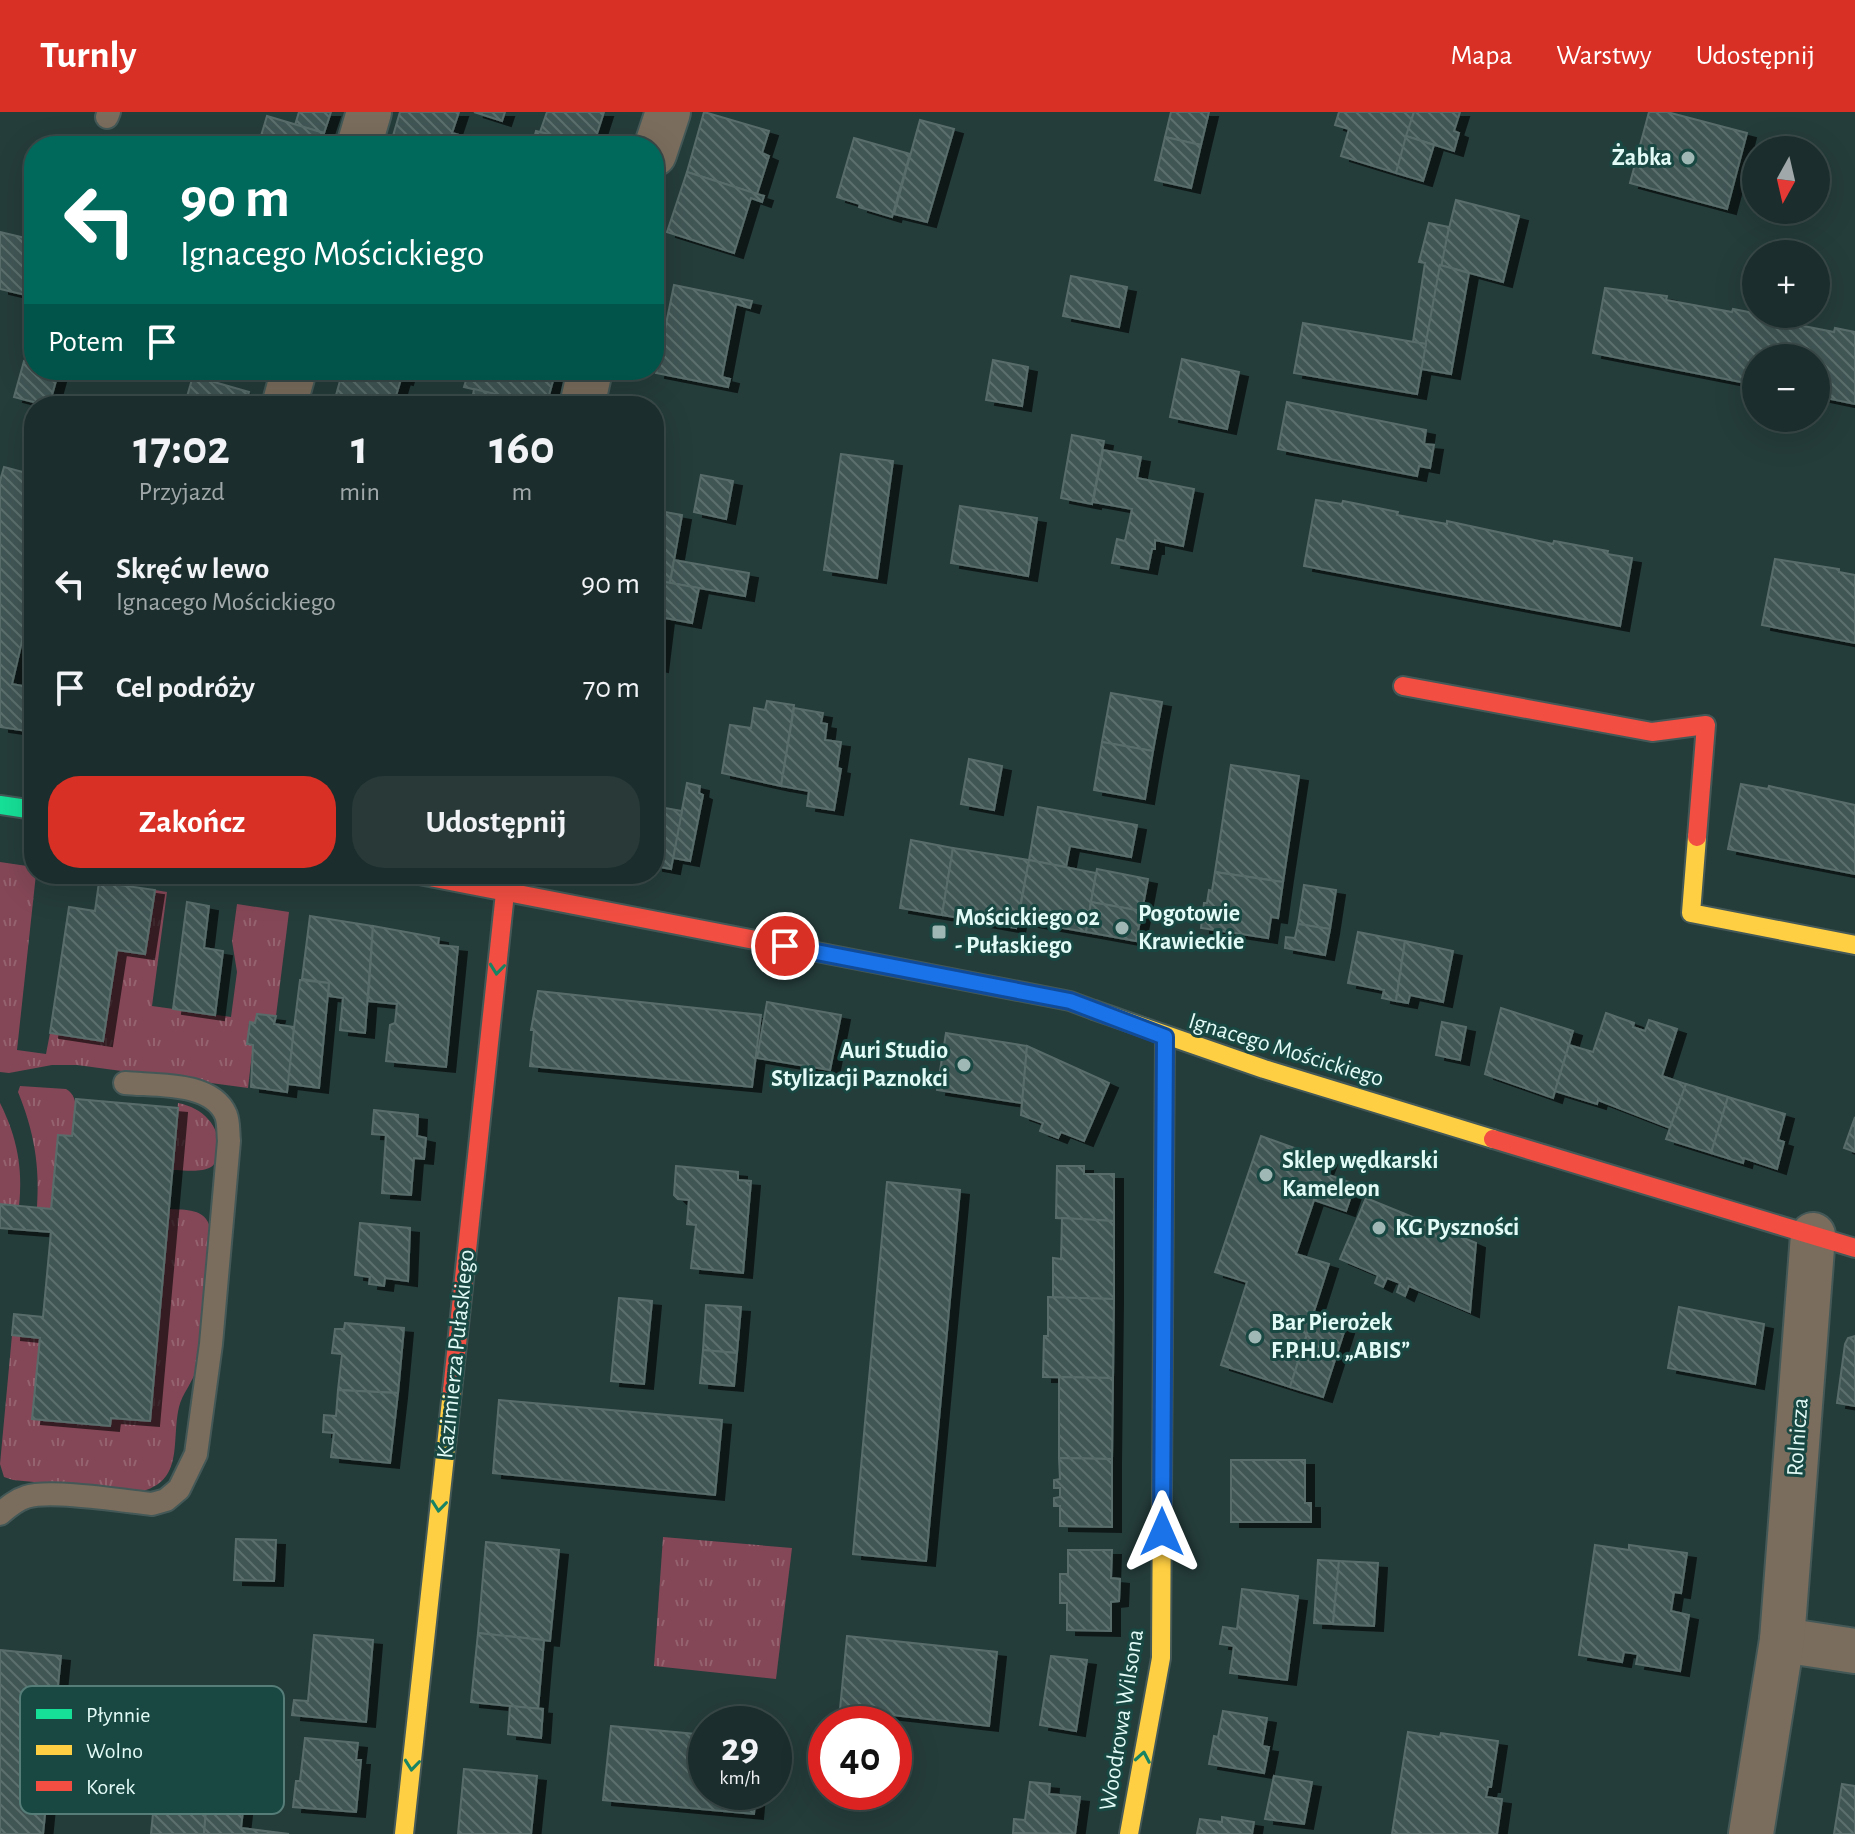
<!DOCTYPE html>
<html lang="pl">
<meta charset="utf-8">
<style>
body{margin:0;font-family:"Alegreya Sans",sans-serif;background:#283938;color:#f1f3f6;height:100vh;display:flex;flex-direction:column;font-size:30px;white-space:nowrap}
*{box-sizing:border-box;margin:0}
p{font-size:26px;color:#a0a8a9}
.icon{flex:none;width:44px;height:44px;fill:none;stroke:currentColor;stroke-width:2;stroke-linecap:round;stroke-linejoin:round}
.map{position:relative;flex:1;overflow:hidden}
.panel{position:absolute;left:24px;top:284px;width:640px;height:488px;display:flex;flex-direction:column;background:#1b2d2c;border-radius:32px;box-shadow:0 8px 32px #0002,0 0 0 2px #394948}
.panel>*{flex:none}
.banner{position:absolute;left:24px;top:24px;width:640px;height:244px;border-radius:32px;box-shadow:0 8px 32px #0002,0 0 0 2px #394948;background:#00695c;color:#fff;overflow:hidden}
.needle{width:52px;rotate:188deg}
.fabs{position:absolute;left:1742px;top:24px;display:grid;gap:16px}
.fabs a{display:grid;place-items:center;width:88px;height:88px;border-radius:50%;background:#1b2d2c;box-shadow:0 8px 32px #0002,0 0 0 2px #394948;font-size:40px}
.speed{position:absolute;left:688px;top:1594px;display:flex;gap:16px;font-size:40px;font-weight:700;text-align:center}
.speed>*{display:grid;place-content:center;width:104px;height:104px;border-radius:50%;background:#1b2d2c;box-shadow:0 8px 32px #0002,0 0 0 2px #394948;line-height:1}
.speed small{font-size:20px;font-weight:400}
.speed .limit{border:12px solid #d22;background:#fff;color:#111}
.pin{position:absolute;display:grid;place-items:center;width:68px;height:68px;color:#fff;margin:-34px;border:4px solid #fff;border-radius:50%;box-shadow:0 2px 8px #0007}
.me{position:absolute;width:88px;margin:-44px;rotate:0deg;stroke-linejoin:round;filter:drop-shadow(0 0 6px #0008)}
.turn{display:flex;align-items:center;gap:28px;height:168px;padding:0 24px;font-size:36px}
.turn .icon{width:104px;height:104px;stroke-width:2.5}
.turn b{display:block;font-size:56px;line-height:68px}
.then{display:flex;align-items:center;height:76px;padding:0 24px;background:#0003;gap:16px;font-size:30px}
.eta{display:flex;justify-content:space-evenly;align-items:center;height:136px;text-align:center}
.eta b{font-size:48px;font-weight:700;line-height:56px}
.primary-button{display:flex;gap:16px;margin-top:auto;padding:16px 24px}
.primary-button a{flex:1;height:92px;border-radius:32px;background:#d93025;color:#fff;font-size:32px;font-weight:700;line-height:92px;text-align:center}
.primary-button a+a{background:#283938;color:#f1f3f6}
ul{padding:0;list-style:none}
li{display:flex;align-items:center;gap:24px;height:104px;padding:0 24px}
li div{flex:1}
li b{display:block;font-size:30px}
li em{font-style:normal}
header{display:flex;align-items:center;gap:48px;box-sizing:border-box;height:112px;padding:0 40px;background:#d93025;color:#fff}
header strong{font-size:38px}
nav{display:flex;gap:44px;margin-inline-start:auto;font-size:28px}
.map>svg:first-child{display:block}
</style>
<header>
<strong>Turnly</strong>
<nav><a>Mapa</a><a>Warstwy</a><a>Udostępnij</a></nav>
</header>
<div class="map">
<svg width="1855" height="1722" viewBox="0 0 1855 1722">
<defs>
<pattern id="grass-tufts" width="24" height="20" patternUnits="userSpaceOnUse" patternTransform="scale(2)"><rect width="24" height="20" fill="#844757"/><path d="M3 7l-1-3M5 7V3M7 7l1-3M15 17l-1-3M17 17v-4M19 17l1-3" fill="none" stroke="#956270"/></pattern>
<pattern id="building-back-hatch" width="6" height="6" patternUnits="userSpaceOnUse" patternTransform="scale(2)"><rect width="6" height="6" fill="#415755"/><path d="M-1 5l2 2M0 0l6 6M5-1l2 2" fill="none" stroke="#5c706e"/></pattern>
<filter id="shadow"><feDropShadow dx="9" dy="5" stdDeviation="0" flood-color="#0009"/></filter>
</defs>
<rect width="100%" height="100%" fill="#243c3a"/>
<g fill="url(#grass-tufts)">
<path d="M0 750 34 755 36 762 17 938 46 942 50 921 103 929 117 838 155 778 167 780 152 894 231 905 237 860 232 829 237 792 289 800 276 904 257 902 255 911H249L247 932 253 933 248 976 77 953H52L9 961 0 960Z"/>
<path d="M20 974 66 977C82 986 74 1008 72 1024L58 1023 51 1097 37 1095C40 1054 34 1019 18 980Z"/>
<path d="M0 991C17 1025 23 1056 19 1094L0 1092Z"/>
<path d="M178 991C203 996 220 1013 219 1039 218 1045 216 1052 211 1055 201 1061 184 1058 173 1058Z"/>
<path d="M169 1097C185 1098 206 1096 210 1116L198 1254C193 1270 182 1282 179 1295 171 1329 185 1370 139 1380L13 1368 4 1365 0 1352 12 1223 40 1226 33 1307 110 1314 111 1306 150 1309Z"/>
<path d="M663 1425 792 1436 776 1567 654 1554Z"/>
</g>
<g fill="url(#building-back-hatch)" stroke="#596d6b" stroke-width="2" filter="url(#shadow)">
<path d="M299 0H331L324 21 295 13Z"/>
<path d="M400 0H459L452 21 459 23 455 34H390Z"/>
<path d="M474 0H505L502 9Z"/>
<path d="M547 0H604L593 34 540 20Z"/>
<path d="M704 0 769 19 762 41 769 44 757 82 687 60Z"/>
<path d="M1171 0H1209L1201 33 1165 25Z"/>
<path d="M1339 0H1414L1396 61 1341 44 1349 17 1335 13Z"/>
<path d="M1414 0H1460L1454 19 1459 21 1454 39 1406 24Z"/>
<path d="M1649 0H1667L1747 21 1727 97 1630 71Z"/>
<path d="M267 4 324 21 320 34H258Z"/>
<path d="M920 8 954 17 927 110 894 102Z"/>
<path d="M536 19 540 20 592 34H532Z"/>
<path d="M1406 24 1434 33 1423 69 1396 61Z"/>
<path d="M1165 25 1201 33 1191 76 1155 68Z"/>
<path d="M854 26 910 42 892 105 859 95 860 92 837 85Z"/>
<path d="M687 60 764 84 762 90 751 86 734 141 667 120Z"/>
<path d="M1456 88 1519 104 1503 170 1440 153Z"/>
<path d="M1429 111 1449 115 1426 232 1413 230 1425 151 1419 150Z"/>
<path d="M0 120 34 128V185L0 177Z"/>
<path d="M1440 153 1469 161 1451 262 1421 257Z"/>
<path d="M1071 164 1127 175 1119 215 1063 204Z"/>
<path d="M674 173 752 189 750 196 736 192 722 265 730 267 728 275 656 261Z"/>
<path d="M1605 176 1667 184 1666 188 1732 200 1733 197 1769 204 1768 207 1834 220 1835 216 1855 220V292L1816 284V246H1756V273L1593 241Z"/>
<path d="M1303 211 1426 232 1417 282 1294 261Z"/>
<path d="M1182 247 1239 260 1227 317 1170 305Z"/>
<path d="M993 248 1028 255 1022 294 986 288Z"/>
<path d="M24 249 34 252V258H59L49 294 14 285Z"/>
<path d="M343 258H407L404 268 401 267 393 294H333Z"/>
<path d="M487 258H556L546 294 464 275 468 262 485 265Z"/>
<path d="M193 264 249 280 245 294H174L177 286 186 288Z"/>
<path d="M474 277 525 289 524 294H471Z"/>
<path d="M1287 290 1426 318 1424 332 1434 333 1430 356 1419 354 1417 364 1278 337Z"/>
<path d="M1072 323 1104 329 1092 392 1061 386Z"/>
<path d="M1103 338 1141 345 1137 366 1194 377 1183 434 1155 428V437H1152L1148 457 1112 451 1117 427 1125 429 1132 397 1093 390Z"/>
<path d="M841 342 893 349 877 466 824 458Z"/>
<path d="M4 355 34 363V478L12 572 34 576V620L0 615V369Z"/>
<path d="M701 363 733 369 726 407 694 400Z"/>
<path d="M1316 388 1342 392 1343 389 1398 400 1397 403 1447 412V409L1553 432 1554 429 1608 439 1607 442 1632 446 1620 514 1304 454Z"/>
<path d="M960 394 1037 406 1028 464 951 451Z"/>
<path d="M654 398 682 403 670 471 654 468Z"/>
<path d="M1775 447 1839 457V460L1855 463V531L1762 513Z"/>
<path d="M674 448 749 461 745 484 670 471Z"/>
<path d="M654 468 699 476 692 511 665 506 659 555 654 554Z"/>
<path d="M1111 581 1162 590 1153 639 1102 630Z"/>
<path d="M767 589 794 593 781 674 722 661 730 613 751 616 754 596 765 598Z"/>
<path d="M794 596 823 601 821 611 827 612 825 628 841 630 837 656 841 657 834 698 807 694 809 679 781 674Z"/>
<path d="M1102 630 1153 639 1145 687 1094 678Z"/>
<path d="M969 647 1002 654 994 698 961 692Z"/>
<path d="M1231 653 1299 664 1283 770 1215 760Z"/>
<path d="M687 671 700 674 699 681 703 683 690 749 673 746Z"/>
<path d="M1741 672 1768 677 1769 674 1855 693V762L1728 737Z"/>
<path d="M654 694 682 699 671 757 654 754Z"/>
<path d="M1038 695 1137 713 1131 745 1070 734 1066 755 1029 748Z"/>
<path d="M911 728 953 736 942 803 900 796Z"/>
<path d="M953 736 1029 748 1016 816 942 803Z"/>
<path d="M1029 748 1096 761 1086 820 1018 808Z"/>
<path d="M1097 757 1148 767 1142 799 1091 790Z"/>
<path d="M1215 760 1283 770 1278 806 1271 805 1268 826 1201 816 1204 791H1207L1209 778 1212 779Z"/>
<path d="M99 770 155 778 145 842 117 838 103 929 50 921 69 795 95 799Z"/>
<path d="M1304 773 1336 778 1330 817 1298 812Z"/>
<path d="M187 790 209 794 204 836 223 839 215 903 173 897Z"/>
<path d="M1091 790 1142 799 1136 829 1086 820Z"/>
<path d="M310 804 373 814 365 921 340 918 343 886 328 884 329 871 302 867Z"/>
<path d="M1298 812 1330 817 1325 843 1285 836 1286 825 1295 826Z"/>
<path d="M373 814 439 826 438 833 458 835 446 955 386 949 390 913 395 911 397 892 368 889Z"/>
<path d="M1358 820 1405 829 1396 889 1382 886 1384 878 1348 871Z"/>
<path d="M1405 829 1453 839 1443 890 1410 883 1408 891 1396 889Z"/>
<path d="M300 868 329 871 319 976 287 972Z"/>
<path d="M538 879 761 903 752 975 530 954 534 918H531Z"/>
<path d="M767 890 841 903 830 958 757 946Z"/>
<path d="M1501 896 1573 919 1553 986 1485 962Z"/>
<path d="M1606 901 1634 911 1633 915 1645 919 1649 908 1677 917 1662 964 1686 972 1670 1016 1598 988 1597 992 1555 979 1569 933 1593 940Z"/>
<path d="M257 902 276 904 274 912 294 915 287 980 251 975 253 933 247 932 250 910 255 911Z"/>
<path d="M1442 910 1466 915 1460 948 1436 943Z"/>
<path d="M946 921 1027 934 1022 991 937 978Z"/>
<path d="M1027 934 1109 971 1084 1029 1061 1020 1058 1026 1040 1019 1043 1011 1021 1003Z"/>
<path d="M1686 972 1728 985 1711 1041 1666 1027Z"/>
<path d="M1728 985 1785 1002 1778 1028 1784 1030 1777 1057 1744 1046 1743 1051 1711 1041Z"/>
<path d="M76 987 178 996 150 1309 111 1306 110 1314 32 1307 40 1226 12 1223 14 1202 43 1205 51 1120 0 1116V1092L51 1097 58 1023 72 1024Z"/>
<path d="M374 998 418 1003 417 1024 426 1026 424 1047 414 1046 411 1083 382 1081 386 1023 372 1022Z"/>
<path d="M1855 1005V1040L1844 1036Z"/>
<path d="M1261 1024 1328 1048 1323 1061 1355 1072 1346 1099 1314 1088 1296 1142 1329 1152 1290 1275 1221 1253 1247 1170 1215 1160Z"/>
<path d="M676 1054 738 1060V1068L751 1069 743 1161 691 1156 696 1113 687 1112 689 1088 678 1087 674 1083Z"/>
<path d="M1057 1054H1084V1062H1114V1109L1056 1106Z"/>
<path d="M887 1070 960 1078 926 1449 853 1442Z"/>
<path d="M1366 1086 1476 1131 1470 1200 1409 1174 1405 1184 1397 1180 1400 1171 1387 1166 1383 1175 1375 1171 1378 1163 1340 1147Z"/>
<path d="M1062 1106 1114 1109V1187L1053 1186V1146L1061 1147Z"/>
<path d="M360 1111 410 1116 408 1169 385 1166 384 1174 369 1172 370 1165 355 1163Z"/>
<path d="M1048 1185 1114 1187 1113 1266 1043 1265 1044 1224H1048Z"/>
<path d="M619 1186 652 1189 644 1272 611 1269Z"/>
<path d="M706 1193 741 1195 737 1241 703 1238Z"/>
<path d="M1679 1195 1764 1212 1755 1272 1668 1256Z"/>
<path d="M1312 1207 1345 1217 1323 1285 1290 1275Z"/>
<path d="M345 1211 404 1216 398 1281 338 1278 342 1242 332 1241 335 1217H344Z"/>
<path d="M1855 1224V1294L1837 1291 1845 1232 1848 1226Z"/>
<path d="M703 1238 737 1241 734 1274 700 1271Z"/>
<path d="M1059 1265 1113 1266 1112 1347 1059 1346Z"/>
<path d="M338 1278 398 1281 390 1351 331 1345 334 1321 323 1320 324 1303 336 1304Z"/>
<path d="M499 1288 722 1308 715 1383 493 1361Z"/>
<path d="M1059 1346 1112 1347V1415L1060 1414V1394H1054V1386L1060 1385V1376H1054V1368L1060 1367Z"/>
<path d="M1231 1348H1305V1391H1311V1410H1231Z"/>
<path d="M236 1427 276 1428 274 1469 234 1468Z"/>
<path d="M486 1430 559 1438 550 1529 478 1521Z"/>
<path d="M1595 1433 1629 1438V1433L1687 1441 1681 1481 1674 1480 1671 1499 1689 1503 1680 1559 1636 1552 1638 1542 1624 1540 1622 1550 1579 1543Z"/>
<path d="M1068 1438H1112L1111 1466 1120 1467 1119 1489 1111 1490V1519L1067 1518V1491H1060V1462H1068Z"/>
<path d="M1318 1448 1339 1449 1333 1512 1314 1511Z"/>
<path d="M1339 1449 1378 1451 1374 1514 1333 1512Z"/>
<path d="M1242 1477 1298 1484 1287 1568 1230 1561 1234 1534 1220 1532 1223 1515 1237 1517Z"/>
<path d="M478 1521 544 1528 538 1597 471 1590Z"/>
<path d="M314 1523 373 1528 366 1610 292 1603 294 1588 308 1589Z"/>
<path d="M847 1524 997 1540 989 1614 840 1597Z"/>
<path d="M0 1538 61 1544 43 1722H0Z"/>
<path d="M1051 1544 1087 1548 1076 1619 1040 1613Z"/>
<path d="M510 1594 543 1597 541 1626 508 1622Z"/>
<path d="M1223 1599 1267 1606 1262 1634 1269 1635 1264 1661 1209 1652 1214 1624 1218 1625Z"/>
<path d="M611 1614 706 1623V1680H756L754 1702 603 1688Z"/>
<path d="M1408 1620 1440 1625 1441 1621 1498 1629 1491 1675H1488L1486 1685 1502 1687 1497 1722H1392Z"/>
<path d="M305 1626 358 1631 356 1648H361L356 1700 293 1695 296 1669H300Z"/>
<path d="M464 1657 537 1664 531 1722H458Z"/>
<path d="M1274 1664 1312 1670 1304 1712 1265 1707Z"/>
<path d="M1030 1670 1050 1672 1049 1682 1080 1685 1075 1722 1013 1721 1014 1707 1025 1708Z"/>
<path d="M1842 1672 1855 1674V1722H1834Z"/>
<path d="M155 1681 207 1686 204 1722H151Z"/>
<path d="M207 1686 244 1690 241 1716 289 1722H204Z"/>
<path d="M1222 1705 1254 1710 1252 1722H1197L1200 1707 1222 1710Z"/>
</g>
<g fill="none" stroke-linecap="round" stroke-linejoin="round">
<defs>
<g id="lane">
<path d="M107 5 109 0"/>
<path d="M0 1402C8 1395 16 1388 26 1385 50 1377 124 1389 152 1392L166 1388 179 1377 196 1342 211 1232 229 1029C228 1020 229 1011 226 1003 212 969 155 974 125 971"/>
</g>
<g id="street">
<path d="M359 34 369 0"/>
<path d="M654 42 668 0"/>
<path d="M284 294 294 258"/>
<path d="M582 294 590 258"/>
<path d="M1782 1528 1855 1539"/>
<path d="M1751 1722 1782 1528 1813 1123"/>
</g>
<g id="fast">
<path d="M0 693 34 698"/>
<path d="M1163 1213 1165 925"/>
</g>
<g id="slow">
<path d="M1697 725 1691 801 1855 833"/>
<path d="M1094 898 1264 957 1493 1027"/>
<path d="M404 1722 452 1279"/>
<path d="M1129 1722 1161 1546 1163 1213"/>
</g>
<g id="jam">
<path d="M1403 574 1652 620 1706 613 1697 725"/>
<path d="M414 762 1070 889 1094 898"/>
<path d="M1493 1027 1855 1136"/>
<path d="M452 1279 507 762"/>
</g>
</defs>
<use href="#lane" stroke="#445957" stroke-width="26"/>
<use href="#street" stroke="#445957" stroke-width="48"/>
<use href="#fast" stroke="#445957" stroke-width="22"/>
<use href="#slow" stroke="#445957" stroke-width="22"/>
<use href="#jam" stroke="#445957" stroke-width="22"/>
<use href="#lane" stroke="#7a6d5d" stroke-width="22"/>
<use href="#street" stroke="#7a6d5d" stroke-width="44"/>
<use href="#fast" stroke="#16e098" stroke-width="18"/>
<use href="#slow" stroke="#ffcf43" stroke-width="18"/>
<use href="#jam" stroke="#f24e42" stroke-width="18"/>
</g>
<defs><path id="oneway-chevron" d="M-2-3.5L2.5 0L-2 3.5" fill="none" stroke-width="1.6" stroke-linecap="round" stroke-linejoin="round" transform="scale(2)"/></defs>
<g stroke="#188464">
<use href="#oneway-chevron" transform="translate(497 857) rotate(96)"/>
<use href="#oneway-chevron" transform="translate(439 1394) rotate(96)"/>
<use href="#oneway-chevron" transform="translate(1143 1645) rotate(-80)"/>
<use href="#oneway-chevron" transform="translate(412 1653) rotate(96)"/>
</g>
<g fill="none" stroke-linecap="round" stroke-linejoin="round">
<defs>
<path id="route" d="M785 834 1070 889 1165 925 1162 1420"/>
</defs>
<use href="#route" stroke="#114b97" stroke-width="20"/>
<use href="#route" stroke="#1a73e8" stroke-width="14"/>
</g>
<g fill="#a0b8b5" stroke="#194742" stroke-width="3">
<circle cx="1688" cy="46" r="8"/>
<circle cx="1122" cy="816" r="8"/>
<rect x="931" y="812" width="16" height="16" rx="4"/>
<circle cx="964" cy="953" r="8"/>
<circle cx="1266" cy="1063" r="8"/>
<circle cx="1379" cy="1116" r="8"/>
<circle cx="1255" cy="1225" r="8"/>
</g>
<g text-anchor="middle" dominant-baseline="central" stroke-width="6" stroke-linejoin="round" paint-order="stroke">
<g font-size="24" font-weight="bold" fill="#e3fbf7" stroke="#194742" text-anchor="start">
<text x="1672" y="46" text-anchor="end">Żabka</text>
<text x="1138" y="802">Pogotowie<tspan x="1138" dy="28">Krawieckie</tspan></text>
<text x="955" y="806">Mościckiego 02<tspan x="955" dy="28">- Pułaskiego</tspan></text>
<text x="948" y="939" text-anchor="end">Auri Studio<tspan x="948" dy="28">Stylizacji Paznokci</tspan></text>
<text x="1282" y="1049">Sklep wędkarski<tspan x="1282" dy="28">Kameleon</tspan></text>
<text x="1395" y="1116">KG Pyszności</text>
<text x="1271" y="1211">Bar Pierożek<tspan x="1271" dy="28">F.P.H.U. „ABIS”</tspan></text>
</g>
<g font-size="24" fill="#e3fbf7" stroke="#194742">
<text transform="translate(1286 938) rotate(17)">Ignacego Mościckiego</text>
<text transform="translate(456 1242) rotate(-84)">Kazimierza Pułaskiego</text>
<text transform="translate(1798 1325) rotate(-86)">Rolnicza</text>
<text transform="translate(1122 1608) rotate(-81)">Woodrowa Wilsona</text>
</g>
</g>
<rect x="20" y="1574" width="264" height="128" rx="12" fill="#194742" stroke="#567d78" stroke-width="2"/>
<rect x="36" y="1597" width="36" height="10" fill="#16e098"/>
<rect x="36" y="1633" width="36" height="10" fill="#ffcf43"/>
<rect x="36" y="1669" width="36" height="10" fill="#f24e42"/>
<g font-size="22" fill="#e3fbf7">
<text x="86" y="1610">Płynnie</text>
<text x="86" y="1646">Wolno</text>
<text x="86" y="1682">Korek</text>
</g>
</svg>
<div class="fabs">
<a><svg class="needle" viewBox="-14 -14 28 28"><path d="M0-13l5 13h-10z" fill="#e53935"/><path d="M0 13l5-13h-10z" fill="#a0a8a9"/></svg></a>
<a>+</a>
<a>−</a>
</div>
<div class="speed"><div>29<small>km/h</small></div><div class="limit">40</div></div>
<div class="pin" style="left:785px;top:834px;background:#d93025"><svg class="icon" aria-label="arrive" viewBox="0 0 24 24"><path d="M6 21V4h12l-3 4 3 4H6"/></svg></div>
<svg class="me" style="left:1162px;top:1420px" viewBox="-20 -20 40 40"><path d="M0-17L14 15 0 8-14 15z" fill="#1a73e8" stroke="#fff" stroke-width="4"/></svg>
<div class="banner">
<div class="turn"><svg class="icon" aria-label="left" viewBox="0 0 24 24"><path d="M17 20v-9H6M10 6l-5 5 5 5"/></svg><div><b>90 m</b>Ignacego Mościckiego</div></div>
<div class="then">Potem<svg class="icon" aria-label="arrive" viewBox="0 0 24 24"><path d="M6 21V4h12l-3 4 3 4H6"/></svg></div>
</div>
<section class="panel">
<div class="eta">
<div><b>17:02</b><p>Przyjazd</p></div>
<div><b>1</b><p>min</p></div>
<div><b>160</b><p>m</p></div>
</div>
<ul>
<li><svg class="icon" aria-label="left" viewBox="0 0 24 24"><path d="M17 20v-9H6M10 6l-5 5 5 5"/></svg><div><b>Skręć w lewo</b><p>Ignacego Mościckiego</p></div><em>90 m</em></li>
<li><svg class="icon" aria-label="arrive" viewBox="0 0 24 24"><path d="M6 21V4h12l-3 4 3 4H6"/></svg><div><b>Cel podróży</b></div><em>70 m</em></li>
</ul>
<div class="primary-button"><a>Zakończ</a><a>Udostępnij</a></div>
</section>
</div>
